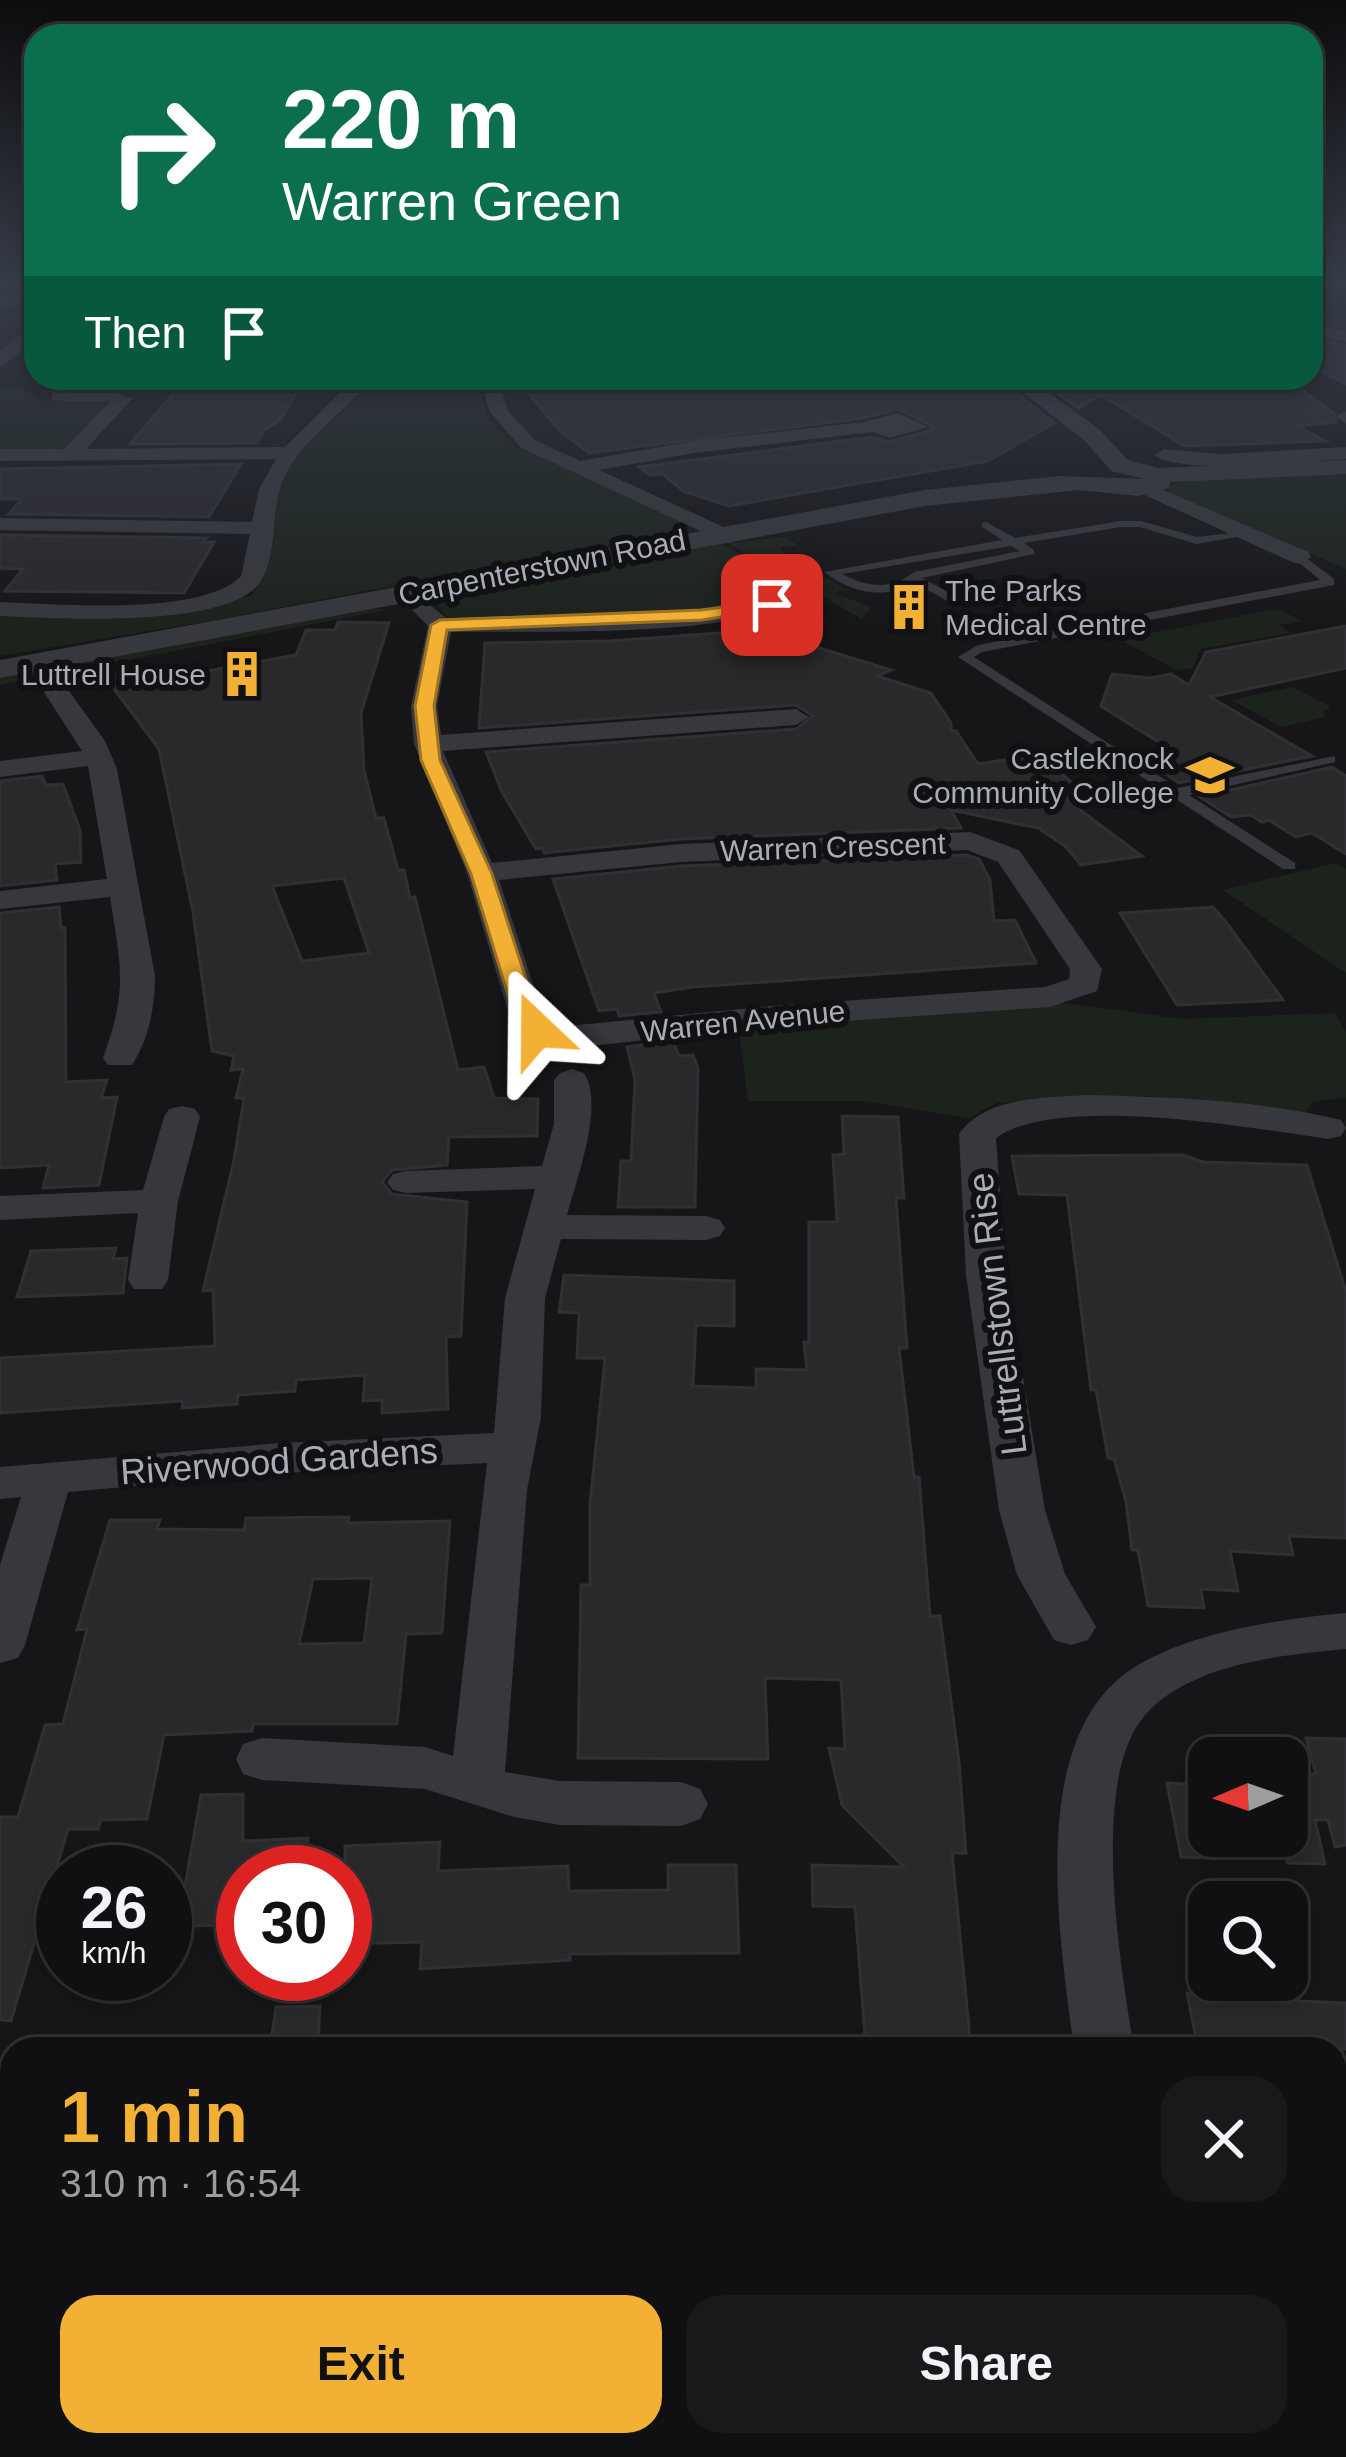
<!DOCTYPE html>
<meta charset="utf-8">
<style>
body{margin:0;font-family:Helvetica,sans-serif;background:#19191b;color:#f1f3f6;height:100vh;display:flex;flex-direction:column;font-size:45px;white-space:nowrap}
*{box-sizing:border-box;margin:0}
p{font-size:39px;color:#9c9d9f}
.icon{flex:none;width:66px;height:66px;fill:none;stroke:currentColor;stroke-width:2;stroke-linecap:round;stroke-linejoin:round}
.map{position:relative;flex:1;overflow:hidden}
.panel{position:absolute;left:0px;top:2037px;width:1347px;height:420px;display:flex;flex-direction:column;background:#101012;border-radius:36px 36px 0 0;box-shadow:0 6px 18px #0003,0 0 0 3px #303032}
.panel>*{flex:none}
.hud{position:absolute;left:24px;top:24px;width:1299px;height:366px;border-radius:36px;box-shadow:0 6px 18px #0003,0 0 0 3px #303032;background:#0b6e4f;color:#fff;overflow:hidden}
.needle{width:78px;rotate:268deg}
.tools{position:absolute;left:1188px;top:1737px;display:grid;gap:24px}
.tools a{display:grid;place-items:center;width:120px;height:120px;border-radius:24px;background:#101012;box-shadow:0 6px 18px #0003,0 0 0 3px #303032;font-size:60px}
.speed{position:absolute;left:36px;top:1845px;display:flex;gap:24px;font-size:60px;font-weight:700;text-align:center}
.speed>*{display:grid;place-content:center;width:156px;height:156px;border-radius:50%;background:#101012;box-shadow:0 6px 18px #0003,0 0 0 3px #303032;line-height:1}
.speed small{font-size:30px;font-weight:400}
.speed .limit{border:18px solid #d22;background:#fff;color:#111}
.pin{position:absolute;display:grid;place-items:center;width:102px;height:102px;color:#fff;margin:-51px;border-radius:24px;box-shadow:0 6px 18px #0006}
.me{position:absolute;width:132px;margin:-66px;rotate:337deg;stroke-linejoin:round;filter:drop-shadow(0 0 9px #0008)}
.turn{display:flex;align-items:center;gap:42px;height:252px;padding:0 60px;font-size:54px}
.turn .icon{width:156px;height:156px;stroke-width:2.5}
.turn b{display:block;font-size:84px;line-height:102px}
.then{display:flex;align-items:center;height:114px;padding:0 60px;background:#0003;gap:24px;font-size:45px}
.round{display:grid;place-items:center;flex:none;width:126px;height:126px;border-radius:36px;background:#19191b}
.summary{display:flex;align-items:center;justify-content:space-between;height:204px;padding:0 60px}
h1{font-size:72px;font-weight:800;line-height:90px;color:#f2b134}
.primary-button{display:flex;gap:24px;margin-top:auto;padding:24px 60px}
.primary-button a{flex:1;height:138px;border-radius:36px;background:#f2b134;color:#111;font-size:48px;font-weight:800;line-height:138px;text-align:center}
.primary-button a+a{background:#19191b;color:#f1f3f6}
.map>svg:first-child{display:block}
</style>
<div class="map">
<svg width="1346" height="2457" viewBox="0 0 1346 2457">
<rect width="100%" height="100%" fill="#161618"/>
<g fill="#1c231d">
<path d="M372 378H478L487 418 514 446 684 522 678 531 216 620 0 656V614L187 609 250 596C282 563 265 518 284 479 304 437 347 416 372 378Z"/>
<path d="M0 388H21L39 401 114 398 66 448 0 453Z"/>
<path d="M1346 472V569L1170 493 1167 487 1188 479Z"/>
<path d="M785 537 798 545 780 548 785 553 772 557 813 582 829 579 846 590 834 593 871 607 862 619 728 543Z"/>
<path d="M722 544 772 571 754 585 755 603 688 612 448 618 438 605 464 592Z"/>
<path d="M363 608 385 610 0 685V677Z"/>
<path d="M1277 609 1303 621 1280 625 1290 633 1201 649 1193 668 1176 670 1119 639Z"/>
<path d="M1292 687 1331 707 1322 712 1326 717 1281 727 1231 700Z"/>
<path d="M1335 863 1346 869V973L1223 890Z"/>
<path d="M1065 1003 1182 1019 1335 1013 1346 1033V1098L1313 1101 1305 1113 1147 1096 997 1103 968 1118 863 1101H748L738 1025Z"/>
</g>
<g fill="#29292c" stroke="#303034" stroke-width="3" fill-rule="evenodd">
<path d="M1311 339 1346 346V384L1311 366Z"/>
<path d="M187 378H305L281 419 263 431 257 443 130 444Z"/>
<path d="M682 378 681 387 707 392 737 388 754 378H953L967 389 1008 386 1054 423 988 461 729 506 685 492 662 474 650 475 639 467 872 437 890 442 929 431 932 426 897 409 863 418 589 453 561 432 516 379Z"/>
<path d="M1074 378H1285L1334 413 1336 422 1298 426 1325 441 1185 446 1101 395 1078 408 1045 384 1080 382Z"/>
<path d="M241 464 209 517 9 514 22 499H0V469Z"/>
<path d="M0 535 206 538 203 542H214L184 593 5 591 23 569 0 568Z"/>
<path d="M338 622 389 623 361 713 364 770 376 818H384L398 870H404L410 898 415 897 458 1070 484 1067 494 1098 538 1099 537 1136 449 1137 447 1165 392 1170 382 1182 392 1194 467 1202 461 1336 446 1337 448 1409 382 1413V1400L363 1401 365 1375 296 1380 295 1391 238 1395 237 1404 182 1408 183 1401 0 1413V1358L215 1346 213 1290 203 1291 234 1160 244 1098H236L243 1069 231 1070 234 1056 212 1051 193 912 159 749 105 677 148 669 157 680 296 655 306 630H335ZM344 878 369 953 302 961 272 886Z"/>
<path d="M1346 626V668L1210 697 1312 756 1179 783 1145 760 1176 753 1101 706 1112 674 1150 678 1171 674 1189 685 1206 652Z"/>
<path d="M761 630 891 670 877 676 931 693 951 723V730L956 731 978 764 1038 755 1079 788 1068 801 1142 856 1081 865 1065 846 1038 828 951 810 961 828 681 839 544 853 542 848 536 849 502 792 486 752 796 729 813 716 796 705 479 728 485 643 609 641Z"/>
<path d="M1332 767 1346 776V854L1312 833 1296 837 1269 820 1262 822 1251 815 1231 817 1200 797Z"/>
<path d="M42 776 46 785 63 784 80 830 81 862 55 864 57 880 0 886V781Z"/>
<path d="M966 855 979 859 990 880 994 921 1015 920 1036 963 693 987 654 993 661 1012 619 1016 617 1009 599 1011 553 879 681 866Z"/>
<path d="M59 907 61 928H65L66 1082 107 1080 101 1098 117 1097 99 1185 43 1188 49 1165 0 1168V913Z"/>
<path d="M1213 907 1229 926 1283 1000 1177 1005 1120 913Z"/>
<path d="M673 1041 679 1056 693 1055 698 1069 695 1207H618L621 1161H631L635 1080 627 1047Z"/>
<path d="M842 1116 898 1117 904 1198H896L907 1348H899L914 1477H919L930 1616H940L959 1762 966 1853H952L971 2049H866L855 1907 813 1906 812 1865 904 1867 842 1805 829 1748 845 1749 841 1680 765 1678 768 1759 578 1758 581 1585H590V1504L605 1358H577L579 1313 559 1312 564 1275 734 1281V1326L696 1325 693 1386 756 1388V1369L807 1370 804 1342H809V1222H837L833 1155 844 1154Z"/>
<path d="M1183 1155 1203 1162 1307 1165 1346 1292V1538L1289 1536 1293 1555 1230 1551 1238 1591 1201 1589 1204 1608 1148 1606 1138 1550H1132L1126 1501 1114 1459 1108 1458 1096 1390H1091L1067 1195 1019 1194 1012 1156Z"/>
<path d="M116 1248 113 1259 127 1258 123 1293 17 1297 31 1251Z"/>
<path d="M349 1517 348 1523 450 1521 442 1633 406 1634 397 1724H253L252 1731 164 1735 147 1819 101 1820 98 1829H68L11 2021 0 2020V1817H18L45 1725 63 1724 87 1629 77 1630 110 1520H160L157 1529 244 1530 246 1518ZM372 1578 364 1643 299 1644 313 1579Z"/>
<path d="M1306 1738 1346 1739V1845L1335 1847 1328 1820H1315L1325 1864 1287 1863V1758L1300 1757 1304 1774H1316Z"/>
<path d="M1167 1783 1209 1785V1858L1181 1857Z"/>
<path d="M243 1794V1841L308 1838 304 1872H243V1915H238L237 1925 178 1926 201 1795Z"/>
<path d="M440 1842 438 1871 568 1866 569 1891 668 1890V1865H736L739 1953 570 1954V1960L420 1969 422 1942 345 1944V1846Z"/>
<path d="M1187 1993 1297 1995 1299 2001 1346 2003V2049H1198Z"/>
<path d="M320 2006 318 2049H270L276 2007Z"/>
</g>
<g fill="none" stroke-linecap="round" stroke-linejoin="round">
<g fill="#37383d" fill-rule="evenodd">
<path d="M1121 521H1141L1197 537 1248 531 1254 534 1196 544 1140 527H1121L1024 543 1034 550V554L922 578 957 597V603L953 604 915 583C884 600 851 593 824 572L1002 540 982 527V523L986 522 1015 538ZM1011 546 1020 551 914 572C890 591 867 587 842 574Z"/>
<path d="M1300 553 1334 579V585L982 652 974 657 1178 788 1335 756V762L1189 795 1295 863V869H1283L958 657 978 645 1320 580 1296 560 1294 557Z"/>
</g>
<g fill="#37383d" fill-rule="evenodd">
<path d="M0 297H32L36 306 0 307Z"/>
<path d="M1311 324 1346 332V342L1311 334Z"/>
<path d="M355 378H374C346 411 307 435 286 474 268 508 280 549 261 581 231 630 53 618 0 616V602C56 604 202 617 241 576L250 534 0 530V518L252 522 259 489 276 459 0 461V449H64L111 401H58L52 400V392L97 388 133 398 86 449 285 447Z"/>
<path d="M480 378H498L508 411 535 440 580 461 694 441 864 422 898 413 928 427 889 438 873 432 694 453 599 470 728 529 731 534 720 540 521 448 490 412Z"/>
<path d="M691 378H750C735 387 698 392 683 383Z"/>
<path d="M1345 411 1346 412V424L1336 417Z"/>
<path d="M1346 447V459C1305 461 1184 476 1154 455L1164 449 1221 454Z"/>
<path d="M1145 482 1308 552 1311 557 1300 564 1292 562 1138 492V484Z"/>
<path d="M406 585 446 618 674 612 753 601 781 590 793 597C748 640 519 630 451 632L437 706 441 735 796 709 809 717 796 725 443 751 492 863 681 844 970 832 1019 850 1102 969 1097 991 1050 1007 771 1026 582 1047 532 1041 510 1018 467 873 414 744 411 706 428 626 395 592ZM967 850 998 862 1070 969 1069 979 1045 987 771 1006 558 1027 544 1018 499 880 681 862Z"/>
<path d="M57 684 66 687 105 741 117 769 155 976C155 1007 149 1039 132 1065H108L103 1058C128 990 121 967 110 897L0 909V891L107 879 88 766 0 777V761L82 751 44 692Z"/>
<path d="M572 1069 584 1073C605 1105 576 1181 567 1215L706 1216 720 1220 725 1228 720 1236 706 1240 561 1239 545 1298 541 1417 527 1490 505 1772 560 1781 681 1782 700 1789 708 1804 700 1819 681 1826 560 1825 514 1817 425 1789 262 1780 243 1774 236 1759 243 1744 262 1738 425 1747 453 1756 487 1463 281 1473 68 1492 25 1645 18 1658 0 1663V1565L21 1497 0 1499V1467L281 1443 494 1433 505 1298 535 1189 406 1193 393 1190 387 1182 393 1174 406 1171 542 1166 554 1124V1080L560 1073Z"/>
<path d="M1087 1095C1171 1097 1260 1100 1341 1120L1346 1128 1341 1136 1328 1139C1252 1128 1057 1093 996 1138L1006 1275 1045 1510 1065 1574 1096 1627 1088 1640 1071 1645 1054 1640 1017 1575 999 1510 966 1275 959 1134C986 1096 1045 1098 1087 1095Z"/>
<path d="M182 1106 195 1109 200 1117 178 1201 168 1280 162 1289H134L128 1280 138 1213 0 1220V1196L143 1190 164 1117 169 1109Z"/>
<path d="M1346 1613V1649C1283 1655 1192 1663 1146 1714 1088 1777 1121 1969 1134 2049H1074C1061 1947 1030 1765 1112 1685 1162 1635 1278 1619 1346 1613Z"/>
<rect x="1335" y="2209" width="11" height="62"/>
<path d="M369 2445H439L437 2457H367Z"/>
<path d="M1112 2445H1182L1183 2457H1113Z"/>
</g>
<g fill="#37383d" fill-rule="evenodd">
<path d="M36 323V340L0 367V350Z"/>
<path d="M1004 378H1029L1100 430 1128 460 1158 468 1346 460V474L1171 482 1168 488 1139 496 1079 490 925 506 0 678V660L925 490 1060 476 1146 479 1111 471 1084 440Z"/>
</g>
</g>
<linearGradient id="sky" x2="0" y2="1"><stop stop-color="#0c0c0d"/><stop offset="0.45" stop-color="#363c48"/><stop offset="1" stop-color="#363c48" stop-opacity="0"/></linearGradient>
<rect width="1346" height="627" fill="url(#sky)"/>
<path fill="#f2b134" stroke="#9d7322" stroke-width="3" d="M772 600 780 605 778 608 702 620 447 630 434 706 440 760 492 874 538 1016 549 1030 545 1035H529L515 1018 471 874 421 760 415 706 431 625 440 620 702 610Z"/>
<defs>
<symbol id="building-bare" viewBox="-9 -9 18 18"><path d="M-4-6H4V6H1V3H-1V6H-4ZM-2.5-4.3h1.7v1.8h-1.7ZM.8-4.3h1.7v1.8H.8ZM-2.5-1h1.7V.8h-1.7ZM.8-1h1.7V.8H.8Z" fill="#f2b134" stroke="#111113" stroke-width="2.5" paint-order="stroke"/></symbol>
<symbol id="school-bare" viewBox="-9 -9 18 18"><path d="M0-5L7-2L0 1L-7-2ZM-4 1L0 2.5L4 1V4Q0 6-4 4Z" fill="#f2b134" stroke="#111113" stroke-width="2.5" paint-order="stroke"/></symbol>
</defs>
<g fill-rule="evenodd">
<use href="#building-bare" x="876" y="574" width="66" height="66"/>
<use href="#building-bare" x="209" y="641" width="66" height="66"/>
<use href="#school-bare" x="1177" y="742" width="66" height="66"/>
</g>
<g text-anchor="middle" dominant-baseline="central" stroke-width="12" stroke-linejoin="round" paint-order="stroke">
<g font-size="30" fill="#a8adb8" stroke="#111113">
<text transform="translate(542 567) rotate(-11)">Carpenterstown Road</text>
<text transform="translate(833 847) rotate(-2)">Warren Crescent</text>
<text transform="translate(743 1021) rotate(-6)">Warren Avenue</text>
</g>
<g font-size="30" fill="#a8adb8" stroke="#111113" text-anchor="end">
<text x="945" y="590" text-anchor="start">The Parks<tspan x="945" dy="34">Medical Centre</tspan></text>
<text x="206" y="674">Luttrell House</text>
<text x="1174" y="758">Castleknock<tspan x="1174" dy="34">Community College</tspan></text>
</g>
<g font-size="36" fill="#a8adb8" stroke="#111113">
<text transform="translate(997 1314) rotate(-97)">Luttrellstown Rise</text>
<text transform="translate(279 1461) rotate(-4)">Riverwood Gardens</text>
</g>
</g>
</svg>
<div class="tools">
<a><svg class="needle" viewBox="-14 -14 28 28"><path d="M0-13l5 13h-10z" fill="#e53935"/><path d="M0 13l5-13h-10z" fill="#9c9d9f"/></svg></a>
<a><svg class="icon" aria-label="search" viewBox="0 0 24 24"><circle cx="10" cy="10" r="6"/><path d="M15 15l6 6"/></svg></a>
</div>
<div class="speed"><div>26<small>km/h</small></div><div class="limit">30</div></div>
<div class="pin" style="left:772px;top:605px;background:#d93025"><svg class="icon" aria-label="arrive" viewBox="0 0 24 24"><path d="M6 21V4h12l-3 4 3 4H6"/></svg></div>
<svg class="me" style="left:537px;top:1030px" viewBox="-20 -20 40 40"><path d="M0-17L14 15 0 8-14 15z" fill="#f2b134" stroke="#fff" stroke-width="4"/></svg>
<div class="hud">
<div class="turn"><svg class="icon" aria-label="right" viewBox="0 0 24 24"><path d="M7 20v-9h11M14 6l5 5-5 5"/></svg><div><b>220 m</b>Warren Green</div></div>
<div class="then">Then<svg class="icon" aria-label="arrive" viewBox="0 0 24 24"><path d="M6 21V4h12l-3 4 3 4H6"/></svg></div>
</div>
<section class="panel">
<div class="summary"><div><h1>1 min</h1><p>310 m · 16:54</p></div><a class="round"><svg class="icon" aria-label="close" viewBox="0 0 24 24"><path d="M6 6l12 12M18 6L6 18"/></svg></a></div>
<div class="primary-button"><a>Exit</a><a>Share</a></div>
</section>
</div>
